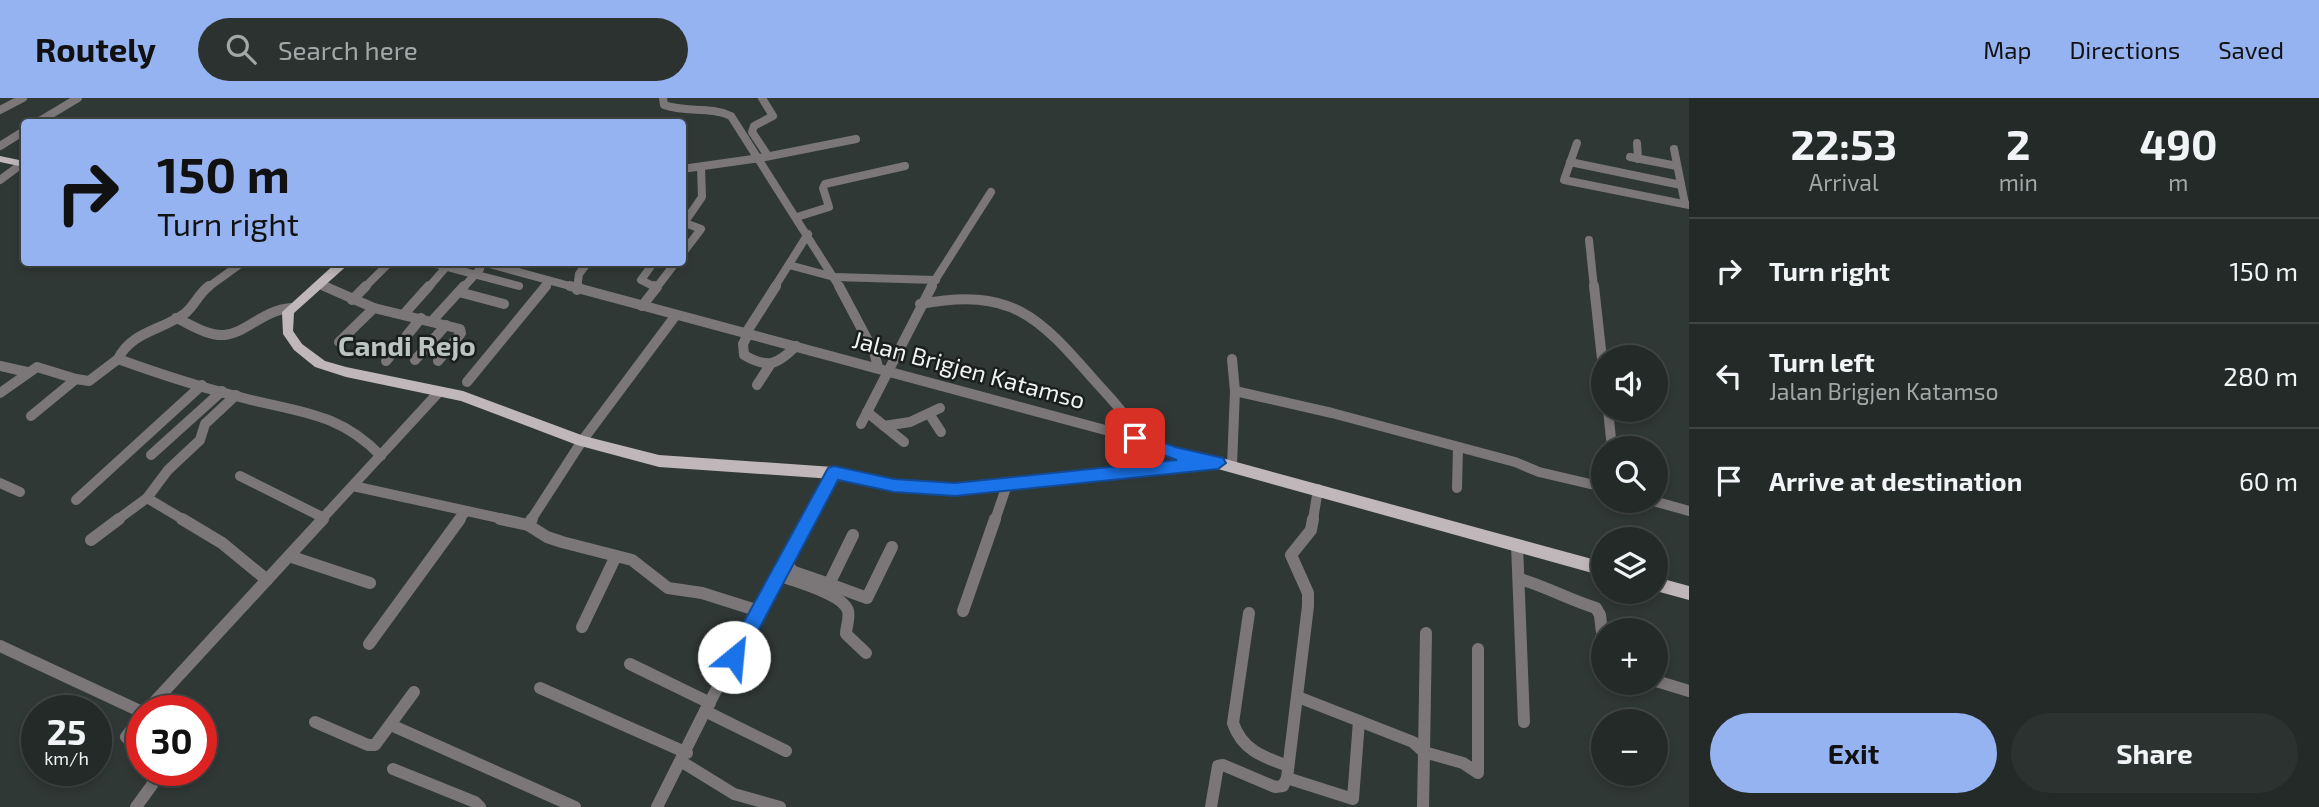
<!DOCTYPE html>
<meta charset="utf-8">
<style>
body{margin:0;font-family:"Exo 2",sans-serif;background:#2c3230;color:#f1f3f6;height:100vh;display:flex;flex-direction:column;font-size:26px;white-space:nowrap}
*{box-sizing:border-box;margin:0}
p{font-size:23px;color:#a3a7a8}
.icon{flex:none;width:38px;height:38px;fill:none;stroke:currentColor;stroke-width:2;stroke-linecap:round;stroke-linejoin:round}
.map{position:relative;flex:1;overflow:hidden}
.panel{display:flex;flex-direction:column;background:#242a28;width:630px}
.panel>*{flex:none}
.hud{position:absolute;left:21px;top:21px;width:665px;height:147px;border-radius:7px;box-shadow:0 4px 10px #0003,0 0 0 2px #414645;background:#95b2f1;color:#111;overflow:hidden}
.controls{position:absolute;left:1591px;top:247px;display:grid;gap:14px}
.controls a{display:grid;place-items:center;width:77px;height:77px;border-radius:50%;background:#242a28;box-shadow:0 4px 10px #0003,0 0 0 2px #414645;font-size:35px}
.speed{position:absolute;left:21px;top:597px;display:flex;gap:14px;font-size:35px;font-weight:700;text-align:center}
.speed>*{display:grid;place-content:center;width:91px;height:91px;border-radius:50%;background:#242a28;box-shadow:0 4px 10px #0003,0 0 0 2px #414645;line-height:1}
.speed small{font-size:18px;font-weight:400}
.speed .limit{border:10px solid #d22;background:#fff;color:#111}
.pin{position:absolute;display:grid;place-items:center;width:60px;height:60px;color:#fff;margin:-30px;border-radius:14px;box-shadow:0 4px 10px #0006}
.me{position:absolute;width:77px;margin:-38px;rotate:28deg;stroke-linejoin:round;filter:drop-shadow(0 0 5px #0008)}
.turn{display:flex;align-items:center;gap:24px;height:147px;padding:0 21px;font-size:32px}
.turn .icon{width:91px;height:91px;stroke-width:2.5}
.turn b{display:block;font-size:49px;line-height:60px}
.eta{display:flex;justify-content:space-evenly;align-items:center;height:119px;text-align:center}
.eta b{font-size:42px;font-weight:700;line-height:49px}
.button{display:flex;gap:14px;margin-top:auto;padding:14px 21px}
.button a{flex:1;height:80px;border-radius:42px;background:#95b2f1;color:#111;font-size:28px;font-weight:700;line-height:80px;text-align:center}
.button a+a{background:#2c3230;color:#f1f3f6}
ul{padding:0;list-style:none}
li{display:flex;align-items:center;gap:21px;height:105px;padding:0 21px;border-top:2px solid #414645}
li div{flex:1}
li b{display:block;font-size:26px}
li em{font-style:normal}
header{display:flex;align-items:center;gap:42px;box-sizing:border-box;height:98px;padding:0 35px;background:#95b2f1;color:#111}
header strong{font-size:33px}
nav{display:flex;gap:38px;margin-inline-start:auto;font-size:24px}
.search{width:490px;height:63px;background:#2c3230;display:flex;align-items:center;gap:18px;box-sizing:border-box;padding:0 24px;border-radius:38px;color:#a3a7a8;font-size:26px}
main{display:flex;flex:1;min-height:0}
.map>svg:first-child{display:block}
</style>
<header>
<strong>Routely</strong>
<div class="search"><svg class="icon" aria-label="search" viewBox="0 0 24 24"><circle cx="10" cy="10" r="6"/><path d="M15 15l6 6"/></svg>Search here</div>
<nav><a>Map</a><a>Directions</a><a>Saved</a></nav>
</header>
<main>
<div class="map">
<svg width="1689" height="709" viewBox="0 0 1689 709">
<rect width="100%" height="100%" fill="#303835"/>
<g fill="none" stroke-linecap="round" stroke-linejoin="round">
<g stroke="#7b7778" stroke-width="8">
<path d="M663 0 664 7C686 15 710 8 731 18L840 190"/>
<path d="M762 0 773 18 754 28 752 34 768 58"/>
<path d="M0 12 23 0"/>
<path d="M38 24 78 0"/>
<path d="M1577 45 1564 82 1689 107"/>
<path d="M1637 45 1638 61"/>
<path d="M0 48 24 33"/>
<path d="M1674 51 1685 106"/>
<path d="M1630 59 1677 68"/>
<path d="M1570 64 1681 87"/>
<path d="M682 71 760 60 856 41"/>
<path d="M0 82 23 65"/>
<path d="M797 119 829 109 823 90 825 86 905 68"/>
<path d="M682 128 702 99 701 69"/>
<path d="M1589 142 1594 190"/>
<path d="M682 156 701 131 685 125"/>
<path d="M428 164 519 188"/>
<path d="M482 164 577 190"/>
<path d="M654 164 641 182 657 190"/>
<path d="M789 167 834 179 936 182"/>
<path d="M320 186 328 190"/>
<path d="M657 189 676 164"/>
<path d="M207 190 243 164"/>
<path d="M364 190 390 164"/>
<path d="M428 190 447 168"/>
<path d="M463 190 480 171"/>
<path d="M544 190 549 184"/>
<path d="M577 190 579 176 588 164"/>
<path d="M774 190 808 136"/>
<path d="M930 190 991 94"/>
</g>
<g stroke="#7b7778" stroke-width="10">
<path d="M209 188C198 196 194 209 184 216 160 233 131 234 118 261 157 275 196 288 236 298 293 314 337 312 381 358"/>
<path d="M324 188 374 210 460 231 461 235 438 263"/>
<path d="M570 188 1135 340 1173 355 1208 363"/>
<path d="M839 188 874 254 878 269"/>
<path d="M1594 188 1603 270"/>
<path d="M577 192 578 188"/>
<path d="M459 194 504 206"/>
<path d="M352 202 366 188"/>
<path d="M920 206C1012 189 1038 218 1095 283 1111 301 1128 316 1135 340"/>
<path d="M642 208 657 189 654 188"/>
<path d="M404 216 429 188"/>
<path d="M176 220C190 226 207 238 224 237 245 236 263 212 291 210"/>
<path d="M432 223 464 188"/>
<path d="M746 235 776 188"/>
<path d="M748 236 743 246 744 257C768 271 777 267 796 248"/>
<path d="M339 244 374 210"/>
<path d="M1232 261 1235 293 1232 367"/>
<path d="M415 262 446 227"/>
<path d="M386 263 421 220"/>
<path d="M0 268 27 274"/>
<path d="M467 284 546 188"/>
<path d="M757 287 770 267"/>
<path d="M1235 293 1332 315 1515 364 1539 374 1603 389"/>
<path d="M0 295 37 269 76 281"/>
<path d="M1608 312 1612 350"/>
<path d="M867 314 904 344"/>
<path d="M930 317 941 334"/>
<path d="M31 318 76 281 89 283 118 261"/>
<path d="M861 326 932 188"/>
<path d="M884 328 910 324 940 310"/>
<path d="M151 357 222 293"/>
<path d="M240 378 324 420"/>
<path d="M0 385 20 394"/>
<path d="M353 388 508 422"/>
<path d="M1457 390 1458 349"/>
<path d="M76 402 202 287"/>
<path d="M1650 402 1689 413"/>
<path d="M117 422 147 400"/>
<path d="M184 422 147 400 168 372 200 342 205 326 236 297"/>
<path d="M321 422 438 295"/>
<path d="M459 422 466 413"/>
<path d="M531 422 582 343 676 217"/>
<path d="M807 422 833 375"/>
<path d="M995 422 1007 387"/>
<path d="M1313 422 1318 391"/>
</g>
<g stroke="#7b7778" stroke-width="12">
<path d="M182 421 222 445 267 482"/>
<path d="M500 421 528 427 547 439 562 444 632 462 668 490 702 495 759 513"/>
<path d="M528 427 532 421"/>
<path d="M91 442 119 421"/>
<path d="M1517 447 1524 624"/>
<path d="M289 458 370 485"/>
<path d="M784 465 794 474 829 486 853 437"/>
<path d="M777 477C792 482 844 496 848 513 850 520 846 529 846 536L866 555"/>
<path d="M1520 481C1547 489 1570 502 1596 510L1600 517 1603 544"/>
<path d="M829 486 867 500 892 449"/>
<path d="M963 513 995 421"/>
<path d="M1249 515 1233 625C1242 652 1263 659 1288 668"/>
<path d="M582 529 616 458"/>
<path d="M369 546 460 421"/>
<path d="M0 548 142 614"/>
<path d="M630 566 710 605"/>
<path d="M1656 583 1689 593"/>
<path d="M540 590 687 655"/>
<path d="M1298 599 1413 644 1424 654 1426 535"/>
<path d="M147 612 323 421"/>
<path d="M705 613 786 653"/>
<path d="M142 618 126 639 142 656"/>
<path d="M315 624 368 647H375L414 594"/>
<path d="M391 627 575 709"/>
<path d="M682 664 734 696 780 709"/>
<path d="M393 671 475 704 480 709"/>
<path d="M1287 680 1353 701 1359 623"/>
<path d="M136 709 152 687 157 672"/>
<path d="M657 709 705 613 808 421"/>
<path d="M1211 709 1218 668 1223 667 1275 689 1283 688 1287 680 1308 508V495L1291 457 1311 432 1313 421"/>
<path d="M1423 709 1424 654 1463 665 1478 675V551"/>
</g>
<g fill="#bfb7ba" fill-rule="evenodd">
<path d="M0 58 24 63V69L0 64Z"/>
<path d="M337 164H351L294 215 293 233 302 246 325 263 346 269 463 293 584 338 659 357 833 369 894 381 955 386 1218 359 1603 464V478L1218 371 955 398 894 393 833 381 659 369 577 347 461 303 346 279 315 269 294 252 283 236 282 214Z"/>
<path d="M1656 479 1689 488V502L1656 493Z"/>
</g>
</g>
<path fill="#1a73e8" stroke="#114b97" stroke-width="2" d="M1135 334 1175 349 1223 360 1226 365 1218 371 955 398 894 394 838 382 741 565 734 568 728 565 725 559 728 553 828 370 834 368 894 381 955 385 1177 362 1129 344 1127 340 1129 336Z"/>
<g text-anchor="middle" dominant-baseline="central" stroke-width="5" stroke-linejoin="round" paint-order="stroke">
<g font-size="24" fill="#f0f5f3" stroke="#1a1e1d">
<text transform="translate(969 271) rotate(15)">Jalan Brigjen Katamso</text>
</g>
<g font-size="28" font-weight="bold" fill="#bac4c1" stroke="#1a1e1d">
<text x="407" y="247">Candi Rejo</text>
</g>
</g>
</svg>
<div class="controls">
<a><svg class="icon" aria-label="sound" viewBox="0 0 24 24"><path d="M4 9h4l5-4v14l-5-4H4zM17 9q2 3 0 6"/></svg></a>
<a><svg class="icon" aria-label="search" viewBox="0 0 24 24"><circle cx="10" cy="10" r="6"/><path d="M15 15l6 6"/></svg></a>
<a><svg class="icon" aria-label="layers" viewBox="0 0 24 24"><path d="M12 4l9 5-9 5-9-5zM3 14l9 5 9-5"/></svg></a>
<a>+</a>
<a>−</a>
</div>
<div class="speed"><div>25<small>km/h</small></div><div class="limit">30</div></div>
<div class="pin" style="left:1135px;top:340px;background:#d93025"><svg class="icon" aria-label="arrive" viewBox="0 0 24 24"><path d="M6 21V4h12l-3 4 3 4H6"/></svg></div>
<svg class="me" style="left:734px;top:559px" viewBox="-20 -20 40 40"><circle r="19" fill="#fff"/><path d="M0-13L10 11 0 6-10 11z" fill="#1a73e8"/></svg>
<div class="hud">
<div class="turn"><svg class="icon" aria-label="right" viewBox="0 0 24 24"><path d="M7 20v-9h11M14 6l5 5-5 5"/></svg><div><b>150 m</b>Turn right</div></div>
</div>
</div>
<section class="panel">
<div class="eta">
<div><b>22:53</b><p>Arrival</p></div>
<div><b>2</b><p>min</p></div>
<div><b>490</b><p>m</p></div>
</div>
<ul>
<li><svg class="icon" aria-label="right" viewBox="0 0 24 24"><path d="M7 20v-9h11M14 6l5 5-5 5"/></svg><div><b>Turn right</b></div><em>150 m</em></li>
<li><svg class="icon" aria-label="left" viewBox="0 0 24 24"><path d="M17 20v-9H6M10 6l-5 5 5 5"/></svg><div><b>Turn left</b><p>Jalan Brigjen Katamso</p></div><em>280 m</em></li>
<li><svg class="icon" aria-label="arrive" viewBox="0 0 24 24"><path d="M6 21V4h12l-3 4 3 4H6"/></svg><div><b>Arrive at destination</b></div><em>60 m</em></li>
</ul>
<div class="button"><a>Exit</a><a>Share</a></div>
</section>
</main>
